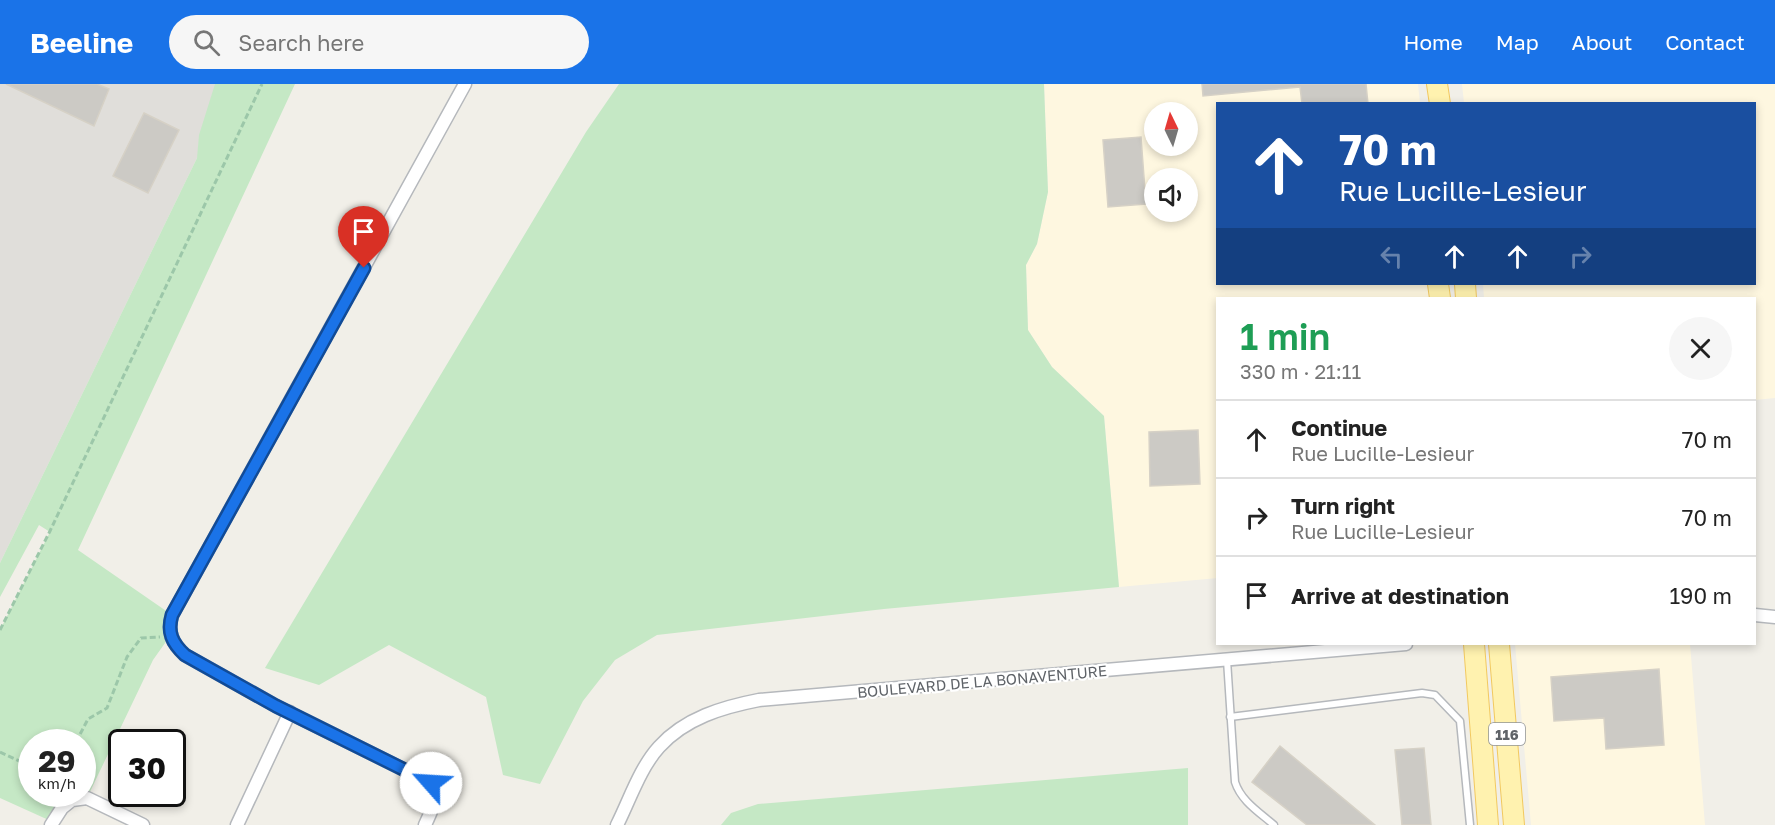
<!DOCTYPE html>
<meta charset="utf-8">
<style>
body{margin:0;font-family:"Golos Text",sans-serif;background:#f6f6f6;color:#222;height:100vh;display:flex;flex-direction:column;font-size:22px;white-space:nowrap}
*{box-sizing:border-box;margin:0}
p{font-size:20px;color:#767676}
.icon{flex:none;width:33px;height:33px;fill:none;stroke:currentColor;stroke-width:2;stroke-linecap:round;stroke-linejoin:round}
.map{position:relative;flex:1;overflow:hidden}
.side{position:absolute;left:1216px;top:213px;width:540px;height:348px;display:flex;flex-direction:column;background:#fff;border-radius:0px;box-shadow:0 3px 9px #0003}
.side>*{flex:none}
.top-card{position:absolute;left:1216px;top:18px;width:540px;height:183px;border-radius:0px;box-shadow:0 3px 9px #0003;background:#1a4fa0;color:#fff;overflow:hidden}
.needle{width:39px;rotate:355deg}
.tools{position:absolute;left:1144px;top:18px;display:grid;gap:12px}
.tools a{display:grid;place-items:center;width:54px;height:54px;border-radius:50%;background:#fff;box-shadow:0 3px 9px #0003;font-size:30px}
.speed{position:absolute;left:18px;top:645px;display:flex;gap:12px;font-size:30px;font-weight:700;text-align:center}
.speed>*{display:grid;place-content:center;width:78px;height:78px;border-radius:50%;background:#fff;box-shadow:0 3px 9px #0003;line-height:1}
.speed small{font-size:15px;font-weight:400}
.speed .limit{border:3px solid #111;border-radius:9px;background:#fff;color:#111}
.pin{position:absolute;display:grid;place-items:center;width:51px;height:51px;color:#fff;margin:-62px -26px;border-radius:50% 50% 50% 0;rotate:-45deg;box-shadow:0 0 6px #0007}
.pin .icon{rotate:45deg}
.me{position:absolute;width:66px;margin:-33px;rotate:296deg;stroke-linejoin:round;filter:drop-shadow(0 0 4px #0008)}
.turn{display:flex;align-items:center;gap:21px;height:126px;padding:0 24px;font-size:27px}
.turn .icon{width:78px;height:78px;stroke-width:2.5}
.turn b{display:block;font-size:42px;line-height:51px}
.lanes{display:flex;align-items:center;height:57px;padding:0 24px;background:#0003;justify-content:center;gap:30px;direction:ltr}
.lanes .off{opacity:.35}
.round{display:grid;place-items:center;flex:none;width:63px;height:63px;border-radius:32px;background:#f6f6f6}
.summary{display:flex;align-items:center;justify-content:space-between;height:102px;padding:0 24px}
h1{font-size:36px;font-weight:600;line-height:45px;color:#1e9e55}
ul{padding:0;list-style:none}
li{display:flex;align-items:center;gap:18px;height:78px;padding:0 24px;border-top:2px solid #e0e0e0}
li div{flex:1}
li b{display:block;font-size:22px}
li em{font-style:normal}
header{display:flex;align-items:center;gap:36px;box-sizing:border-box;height:84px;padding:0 30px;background:#1a73e8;color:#fff}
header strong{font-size:28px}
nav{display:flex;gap:33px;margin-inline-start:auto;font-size:21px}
.search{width:420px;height:54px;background:#f6f6f6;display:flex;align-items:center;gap:15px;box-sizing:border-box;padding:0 21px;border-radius:33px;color:#767676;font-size:22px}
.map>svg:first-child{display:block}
</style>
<header>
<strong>Beeline</strong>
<div class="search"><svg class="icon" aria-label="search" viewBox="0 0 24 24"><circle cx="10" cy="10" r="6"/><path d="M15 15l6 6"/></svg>Search here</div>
<nav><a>Home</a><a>Map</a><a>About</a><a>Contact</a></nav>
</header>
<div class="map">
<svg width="1775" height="741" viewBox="0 0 1775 741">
<rect width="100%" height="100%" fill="#f1efe8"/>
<g fill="#fef7e0" fill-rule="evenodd">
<path d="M1044 0H1418L1420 19 1218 20V200H1433L1434 214H1218V494L1119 503 1104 332 1052 283 1028 246 1026 181 1037 160 1048 108ZM1155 28H1188V62H1155ZM1155 94H1188V128H1155Z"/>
<path d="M1462 0H1775V314L1755 316V214H1484L1483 200H1755V20L1464 19Z"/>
<path d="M1515 560H1690L1705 741H1531Z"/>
</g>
<path fill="#e0deda" d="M0 0H233L0 479Z"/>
<g fill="#c5e8c5" fill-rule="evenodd">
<path d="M215 0H295L78 466 172 531 170 552 153 576 87 714 72 716 53 738 0 714V546L50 448 39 441 0 513V479L197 74 199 51ZM32 658H82V710H32Z"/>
<path d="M619 0H1044L1048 108 1037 160 1026 181 1028 246 1052 283 1104 332 1119 503 884 525 657 551 615 576 583 617 540 700 503 691 486 613 389 561 319 601 265 584 586 48Z"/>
<path d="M1188 684V741H721L731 729 758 720Z"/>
</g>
<g fill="#cccac5" stroke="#d6d1c6" stroke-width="1.5">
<path d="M6 0H97L109 5 94 42Z"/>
<path d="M1202 0H1366L1368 20H1302L1300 3 1203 12Z"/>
<path d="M144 29 179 46 148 109 113 92Z"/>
<path d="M1141 53 1146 120 1108 123 1103 56Z"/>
<path d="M1198 346 1200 400 1150 402 1149 348Z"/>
<path d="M1659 585 1664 661 1606 665 1604 634 1554 637 1551 593Z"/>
<path d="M1280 662 1375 741H1307L1252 698Z"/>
<path d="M1424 664 1431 741H1402L1395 666Z"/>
</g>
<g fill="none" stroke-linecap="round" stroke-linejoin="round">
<defs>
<g id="lane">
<path d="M1227 576 1235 698C1241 717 1259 728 1274 741"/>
<path d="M1230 633 1422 609 1435 611 1460 637 1470 741"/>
</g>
<g id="street">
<path d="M1755 531 1775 533"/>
<path d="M51 741 62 724 72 716 87 714 143 741"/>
<path d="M237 741 290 628"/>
<path d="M425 741C432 725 439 715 431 699L276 622 185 571C172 559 167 549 172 531L465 0"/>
<path d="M617 741C630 715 640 684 659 663 685 634 723 623 759 616L1406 560"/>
</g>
<g id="primary">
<path d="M1437 0 1440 20"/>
<path d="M1438 200 1440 214"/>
<path d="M1465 200 1466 214"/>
<path d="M1474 560 1488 741"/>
<path d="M1499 560 1514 741"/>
</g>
</defs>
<use href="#lane" stroke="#b5b8bc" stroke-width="9"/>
<use href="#street" stroke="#b5b8bc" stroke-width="15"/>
<use href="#primary" stroke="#f2c960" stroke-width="22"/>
<g stroke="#9cc7a9" stroke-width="3" stroke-dasharray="6 3" stroke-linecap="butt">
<path d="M0 546 50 447 262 0"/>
<path d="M76 658 88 635 107 624 127 573 141 554 160 553"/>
<path d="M0 668 32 683"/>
</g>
<use href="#lane" stroke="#fff" stroke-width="6"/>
<use href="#street" stroke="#fff" stroke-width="12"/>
<use href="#primary" stroke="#fff2af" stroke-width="20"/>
</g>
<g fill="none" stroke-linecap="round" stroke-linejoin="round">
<defs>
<path id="route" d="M364 184 172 531C167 548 172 559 185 571L276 622 431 699"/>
</defs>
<use href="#route" stroke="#114b97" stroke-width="15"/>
<use href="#route" stroke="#1a73e8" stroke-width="10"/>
</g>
<g text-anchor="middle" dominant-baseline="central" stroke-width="4.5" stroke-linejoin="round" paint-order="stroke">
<rect fill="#fff" stroke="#8f9295" stroke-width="1.5" x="1489" y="639" width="36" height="22" rx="4.5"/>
<g font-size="14" font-weight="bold" fill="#5f6368">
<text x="1507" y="650">116</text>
</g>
<g font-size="15" fill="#5f6368" stroke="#fff">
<text transform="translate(982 597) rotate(-5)">BOULEVARD DE LA BONAVENTURE</text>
</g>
</g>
</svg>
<div class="tools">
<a><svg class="needle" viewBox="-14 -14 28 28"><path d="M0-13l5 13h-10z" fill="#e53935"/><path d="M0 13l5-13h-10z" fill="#767676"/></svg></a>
<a><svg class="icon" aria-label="sound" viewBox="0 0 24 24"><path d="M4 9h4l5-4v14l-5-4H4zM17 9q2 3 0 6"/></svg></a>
</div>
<div class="speed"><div>29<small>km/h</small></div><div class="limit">30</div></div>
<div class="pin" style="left:364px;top:184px;background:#d93025"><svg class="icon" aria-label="arrive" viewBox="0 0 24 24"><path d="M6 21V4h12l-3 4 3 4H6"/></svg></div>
<svg class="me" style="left:431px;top:699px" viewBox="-20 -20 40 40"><circle r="19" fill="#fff"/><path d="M0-13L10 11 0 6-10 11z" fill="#1a73e8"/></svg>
<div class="top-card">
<div class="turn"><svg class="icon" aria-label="ahead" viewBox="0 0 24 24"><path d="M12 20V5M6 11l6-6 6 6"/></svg><div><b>70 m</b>Rue Lucille-Lesieur</div></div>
<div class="lanes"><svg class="icon off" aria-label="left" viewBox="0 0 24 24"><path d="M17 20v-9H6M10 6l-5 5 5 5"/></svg><svg class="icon" aria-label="ahead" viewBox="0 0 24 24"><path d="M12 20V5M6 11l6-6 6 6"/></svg><svg class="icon" aria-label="ahead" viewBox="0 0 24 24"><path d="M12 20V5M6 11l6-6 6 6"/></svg><svg class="icon off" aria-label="right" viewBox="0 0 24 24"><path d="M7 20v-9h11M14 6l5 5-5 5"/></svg></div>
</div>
<section class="side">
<div class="summary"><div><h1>1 min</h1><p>330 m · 21:11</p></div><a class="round"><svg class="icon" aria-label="close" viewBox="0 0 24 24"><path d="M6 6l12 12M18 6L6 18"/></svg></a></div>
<ul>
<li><svg class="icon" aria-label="ahead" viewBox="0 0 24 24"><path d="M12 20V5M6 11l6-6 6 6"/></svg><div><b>Continue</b><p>Rue Lucille-Lesieur</p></div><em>70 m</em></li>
<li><svg class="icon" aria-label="right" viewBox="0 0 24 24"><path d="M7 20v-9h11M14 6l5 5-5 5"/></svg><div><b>Turn right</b><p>Rue Lucille-Lesieur</p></div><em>70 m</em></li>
<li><svg class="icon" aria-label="arrive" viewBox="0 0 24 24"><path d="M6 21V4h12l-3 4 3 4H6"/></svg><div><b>Arrive at destination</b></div><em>190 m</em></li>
</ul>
</section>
</div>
